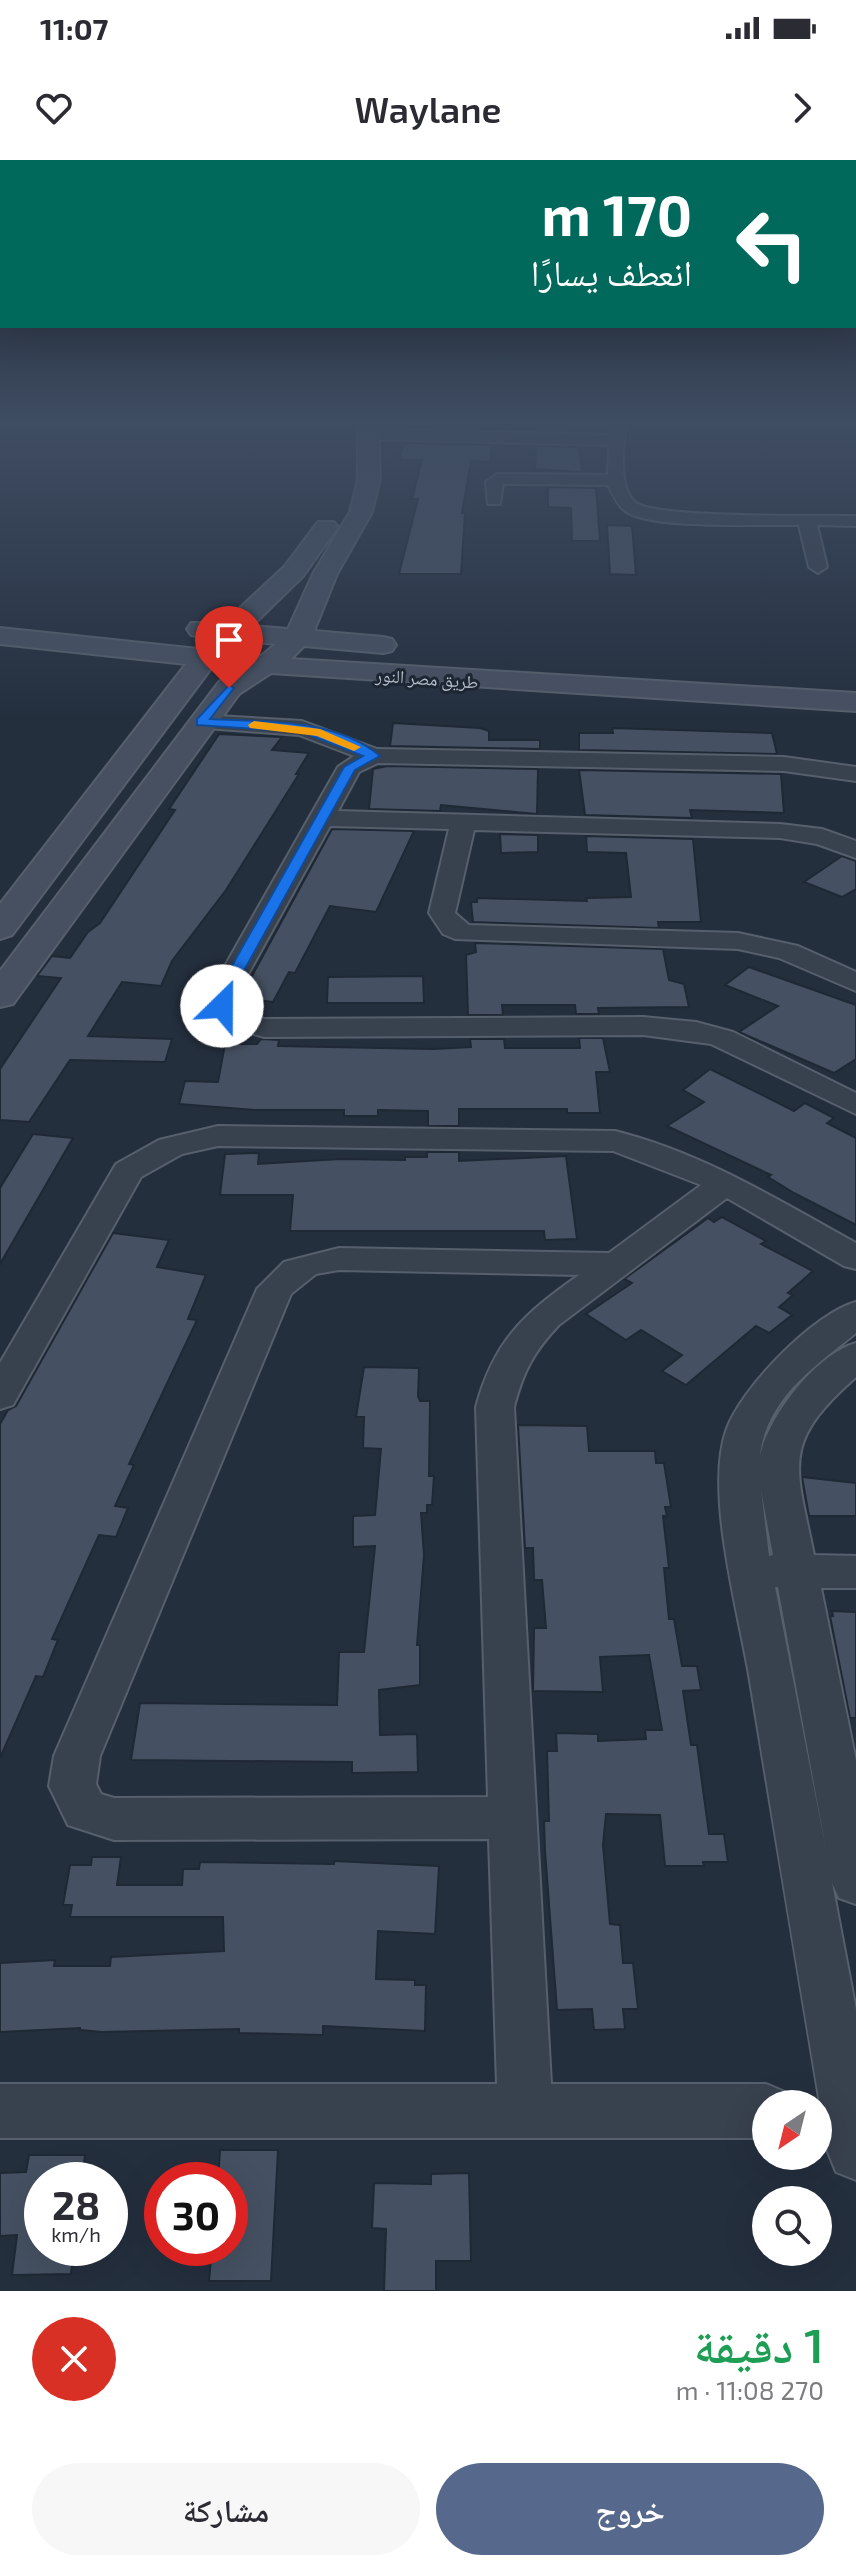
<!DOCTYPE html>
<html lang="ar">
<meta charset="utf-8">
<style>
body{margin:0;font-family:"Exo 2","Noto Naskh Arabic",sans-serif;background:#f7f7f7;color:#2b2b33;direction:rtl;height:100vh;display:flex;flex-direction:column;font-size:30px;white-space:nowrap}
*{box-sizing:border-box;margin:0}
p{font-size:26px;color:#7c7c81}
.icon{flex:none;width:44px;height:44px;fill:none;stroke:currentColor;stroke-width:2;stroke-linecap:round;stroke-linejoin:round}
.map{position:relative;height:2131px;overflow:hidden;direction:ltr}
.details{display:flex;flex-direction:column;background:#fff;flex:1}
.details>*{flex:none}
.guide{position:absolute;left:0px;top:0px;width:856px;height:168px;box-shadow:0 8px 32px #0002;direction:rtl;background:#00695c;color:#fff;overflow:hidden}
.needle{width:52px;rotate:215deg}
.tools{position:absolute;left:752px;top:1930px;display:grid;gap:16px}
.tools a{display:grid;place-items:center;width:80px;height:80px;border-radius:50%;background:#fff;box-shadow:0 8px 32px #0002;font-size:40px}
.speed{position:absolute;left:24px;top:2002px;display:flex;gap:16px;font-size:40px;font-weight:700;text-align:center}
.speed>*{display:grid;place-content:center;width:104px;height:104px;border-radius:50%;background:#fff;box-shadow:0 8px 32px #0002;line-height:1}
.speed small{font-size:20px;font-weight:400}
.speed .limit{border:12px solid #d22;background:#fff;color:#111}
.pin{position:absolute;display:grid;place-items:center;width:68px;height:68px;color:#fff;margin:-82px -34px;border-radius:50% 50% 50% 0;rotate:-45deg;box-shadow:0 0 8px #0007}
.pin .icon{rotate:45deg}
.me{position:absolute;width:88px;margin:-44px;rotate:23deg;stroke-linejoin:round;filter:drop-shadow(0 0 6px #0008)}
.turn{display:flex;align-items:center;gap:28px;height:168px;padding:0 32px;font-size:36px}
.turn .icon{width:104px;height:104px;stroke-width:2.5}
.turn b{display:block;font-size:56px;line-height:68px}
.round{display:grid;place-items:center;flex:none;width:84px;height:84px;border-radius:42px;background:#f7f7f7}
.overview{display:flex;align-items:center;justify-content:space-between;height:136px;padding:0 32px}
h1{font-size:48px;font-weight:600;line-height:60px;color:#1e9e55}
.cta{display:flex;gap:16px;margin-top:auto;padding:16px 32px}
.cta a{flex:1;height:92px;border-radius:48px;background:#56698c;color:#fff;font-size:32px;font-weight:600;line-height:92px;text-align:center}
.cta a+a{background:#f7f7f7;color:#2b2b33}
.status{display:flex;justify-content:space-between;align-items:center;height:56px;padding:0 40px;background:#fff;direction:ltr}
.status svg{height:22px;fill:currentColor}
header{display:flex;justify-content:space-between;align-items:center;height:104px;padding:0 32px;background:#fff;font-size:36px;font-weight:600}
.map>svg:first-child{display:block}
</style>
<div class="status"><b>11:07</b><svg viewBox="0 0 49 12"><path d="M0 12V9h3v3zM5 12V6h3v6zM10 12V3h3v9zM15 12V0h3v12zM26 1h20v11H26zM47 4h2v5h-2z"/></svg></div>
<header><svg class="icon" aria-label="forward" viewBox="0 0 24 24"><path d="M9 5l7 7-7 7"/></svg>Waylane<svg class="icon" aria-label="heart" viewBox="0 0 24 24"><path d="M12 20l-8-8c-3-5 5-10 8-4 3-6 11-1 8 4z"/></svg></header>
<div class="map">
<svg width="856" height="2131" viewBox="0 0 856 2131">
<rect width="100%" height="100%" fill="#242f3e"/>
<g fill="#455162" stroke="#1f2835" stroke-width="2">
<path d="M410 260H496L495 269 408 267Z"/>
<path d="M404 283 492 285 490 302 471 301 462 353H465L461 414H399L418 339H412L422 300H399Z"/>
<path d="M536 286 579 287 582 312 535 309Z"/>
<path d="M548 327 596 328 600 381H572L571 348 548 347Z"/>
<path d="M607 365 632 366 636 415 610 414Z"/>
<path d="M393 563 480 568 489 571V580H540V589L390 586Z"/>
<path d="M612 568 772 573 777 594 579 590V573H613Z"/>
<path d="M219 574 282 577 272 590 309 593 296 614H299L226 730 172 801 161 826 122 822 88 876 172 879 165 902 70 900 29 962 0 960V909L61 818 37 816 52 796 70 798 88 772 100 763 175 650 169 649Z"/>
<path d="M387 606 538 609 537 654 441 645 440 651 369 649 373 609Z"/>
<path d="M579 610 781 614 784 653 690 650 692 658 585 655Z"/>
<path d="M332 669 414 671 376 752 330 746 295 813 289 812 273 842 240 838Z"/>
<path d="M500 674 538 675V692L501 693Z"/>
<path d="M586 676 693 679 701 762H658L659 768 473 762 471 742H477V738L587 741 586 738 631 737 626 693 587 692Z"/>
<path d="M842 696 856 701V729L842 737 804 722Z"/>
<path d="M475 783 663 789 669 820 684 824 689 847 598 848 599 854H576L575 845H502L503 855H468L466 795 476 792Z"/>
<path d="M749 807 856 845V899L834 913 739 872 778 846 725 825Z"/>
<path d="M423 816 424 843H327L328 817Z"/>
<path d="M579 878H603L610 912H596L600 953H567V949H459V966H428V951L378 950V956H344V950H255L179 944 185 921 218 922 225 884H257L261 879 279 880 278 886 433 889 471 887 470 879H504L505 888H580Z"/>
<path d="M710 909 794 951 805 943 834 958 827 963 856 978V1065L794 1033 768 1017 771 1015 667 966 704 942 683 930Z"/>
<path d="M33 974 73 978 0 1104V1028Z"/>
<path d="M427 992H459V1001L566 996 577 1079 545 1080 544 1071H290L293 1035H220L225 994 259 993 258 1004 340 999 405 1000V997H427Z"/>
<path d="M722 1057 766 1081 761 1084 813 1111 788 1133 793 1135 779 1147 792 1155 769 1173 756 1166 686 1225 662 1211 682 1195 641 1170 626 1180 586 1154 632 1123 624 1119 708 1058 714 1062Z"/>
<path d="M113 1073 169 1080 157 1107 206 1115 188 1159 197 1160 129 1304 134 1305 115 1346 128 1348 116 1377 99 1375 52 1479 58 1480 43 1517 36 1516 0 1598V1264L8 1250 16 1246Z"/>
<path d="M364 1207 419 1208 418 1236 420 1241H430L429 1316H434L432 1345H427V1353H421L424 1395 417 1485H420V1525L379 1530 380 1575 417 1574 418 1612 352 1613V1602L131 1600 140 1543 337 1545 339 1492H364L375 1386 353 1387V1356L375 1355 381 1289 363 1288 364 1257H356Z"/>
<path d="M518 1265 587 1266 589 1291H655L656 1303H664L671 1347H665L667 1356H663L669 1408H664L669 1459H674L682 1506H697L701 1530 683 1531 691 1585H697L709 1674H724L728 1702H703L704 1706H665L660 1655 606 1654 603 1685 610 1764 620 1765 623 1803H633L638 1849H623L625 1869 594 1870 592 1849 557 1850 545 1691 544 1661H549L547 1591H557L556 1573 598 1574V1581L646 1579 645 1570H662L649 1495 600 1497 603 1532 533 1531 534 1468H546L542 1420H534L533 1388H525Z"/>
<path d="M802 1317 856 1323V1356H809Z"/>
<path d="M832 1451 856 1452V1558H850L830 1456H833Z"/>
<path d="M92 1697H121L117 1725H182L183 1709H199L200 1702 334 1704V1701L439 1706 435 1774 378 1771 376 1819 415 1820V1825H426L425 1871 323 1866V1875L239 1873V1869L102 1872 80 1870V1868L0 1872V1803L55 1800 54 1806H110L111 1797 224 1791 223 1757H70L72 1745H63L70 1705H91Z"/>
<path d="M220 1990H278L271 2121H209L212 2088H230V2020H218Z"/>
<path d="M29 1995H85L82 2020H42V2088H74L71 2114 12 2115 17 2075 0 2076V2013L26 2012Z"/>
<path d="M469 2013 471 2101H436V2131H384L386 2069 372 2068 374 2023 431 2024V2014Z"/>
</g>
<g fill="none" stroke-linecap="round" stroke-linejoin="round">
<defs>
<g id="street">
<path d="M610 260H626C625 283 616 325 635 342 654 359 822 355 856 356V366L817 365 827 407 818 413 809 407 799 365C762 364 652 370 625 351 617 345 612 333 608 325L503 324 500 344H488L486 322 497 314 608 315 609 285 369 279 361 274 369 269 610 275Z"/>
<path d="M201 555 302 561 377 589 784 597 856 607V621L784 611 378 603 359 612 338 651 780 664 822 669 856 681V698L817 684 780 678 474 670 455 753 469 765 738 773 798 786 856 812V831L779 798 738 789 455 779 443 774 429 753 449 669 330 666 237 834V845L264 859 643 857 696 862 733 872 856 933V954L711 884 643 875 264 877 225 865 208 846 209 834 338 607 354 596 299 575 193 567 190 562Z"/>
<path d="M218 966 615 971C703 993 778 1040 856 1083V1109L844 1106 727 1038 559 1165C534 1191 523 1212 514 1247L551 1924H766L785 1932 790 1944H766V1978H0V1924H497L489 1679 114 1680 68 1665 49 1626 54 1596 257 1129 284 1102 339 1088 609 1093 701 1025 613 991 218 986 182 994 141 1017 13 1245 0 1249V1203L116 1004 159 980ZM339 1110 579 1115C524 1154 494 1180 476 1247L488 1637 114 1638 101 1634 96 1624 100 1596 291 1134 316 1114Z"/>
<path d="M856 1142V1173C814 1207 767 1238 760 1295 770 1255 815 1195 856 1183V1217C780 1284 796 1305 814 1395L856 1396V1428H821L856 1601V1744L839 1738 832 1723 856 1850V2020L836 2012 828 1992C801 1833 775 1674 749 1515 738 1450 705 1333 726 1271 740 1229 814 1153 856 1142ZM761 1330 773 1395 769 1396ZM775 1427H778L827 1695Z"/>
</g>
<path id="secondary" d="M358 260H378L380 319 372 352 337 414 314 471 383 477 392 479 396 485 392 491 383 493 304 486 291 499 856 533V551L271 513 239 534 13 844 0 847V811L219 522 239 510 212 507 12 775 0 779V744L186 504 0 484V468L198 489 209 478 191 475 187 469 191 463H224L285 406 318 362H334L338 367 303 416 252 466 288 469 313 414 350 352 358 319ZM237 480 276 484 261 496 225 492Z"/>
</defs>
<use href="#street" stroke="#565f6c" stroke-width="4"/>
<use href="#secondary" stroke="#565f6c" stroke-width="4"/>
<use href="#street" fill="#38414e" fill-rule="evenodd"/>
<use href="#secondary" fill="#465061" fill-rule="evenodd"/>
</g>
<linearGradient id="sky" x2="0" y2="1"><stop stop-color="#141a22"/><stop offset="0.47" stop-color="#3f4d63"/><stop offset="1" stop-color="#3f4d63" stop-opacity="0"/></linearGradient>
<rect width="856" height="558" fill="url(#sky)"/>
<path fill="#1a73e8" stroke="#114b97" stroke-width="2" d="M229 525 234 528 210 559C265 562 335 558 380 596L355 610 231 834 230 846 222 850 214 846 216 834 344 607 363 596 302 572 197 565V559Z"/>
<path fill="#f59e0b" d="M254 561 320 569 361 587 354 591 317 576 250 568 248 565Z"/>
<g text-anchor="middle" dominant-baseline="central" stroke-width="6" stroke-linejoin="round" paint-order="stroke">
<g font-size="18" fill="#b4bcc9" stroke="#1d2633">
<text transform="translate(427 518) rotate(4)">طريق مصر النور</text>
</g>
</g>
</svg>
<div class="tools">
<a><svg class="needle" viewBox="-14 -14 28 28"><path d="M0-13l5 13h-10z" fill="#e53935"/><path d="M0 13l5-13h-10z" fill="#7c7c81"/></svg></a>
<a><svg class="icon" aria-label="search" viewBox="0 0 24 24"><circle cx="10" cy="10" r="6"/><path d="M15 15l6 6"/></svg></a>
</div>
<div class="speed"><div>28<small>km/h</small></div><div class="limit">30</div></div>
<div class="pin" style="left:229px;top:528px;background:#d93025"><svg class="icon" aria-label="arrive" viewBox="0 0 24 24"><path d="M6 21V4h12l-3 4 3 4H6"/></svg></div>
<svg class="me" style="left:222px;top:846px" viewBox="-20 -20 40 40"><circle r="19" fill="#fff"/><path d="M0-13L10 11 0 6-10 11z" fill="#1a73e8"/></svg>
<div class="guide">
<div class="turn"><svg class="icon" aria-label="left" viewBox="0 0 24 24"><path d="M17 20v-9H6M10 6l-5 5 5 5"/></svg><div><b>170 m</b>انعطف يسارًا</div></div>
</div>
</div>
<section class="details">
<div class="overview"><div><h1>1 دقيقة</h1><p>270 m · 11:08</p></div><a class="round" style="background:#d93025;color:#fff"><svg class="icon" aria-label="close" viewBox="0 0 24 24"><path d="M6 6l12 12M18 6L6 18"/></svg></a></div>
<div class="cta"><a>خروج</a><a>مشاركة</a></div>
</section>
